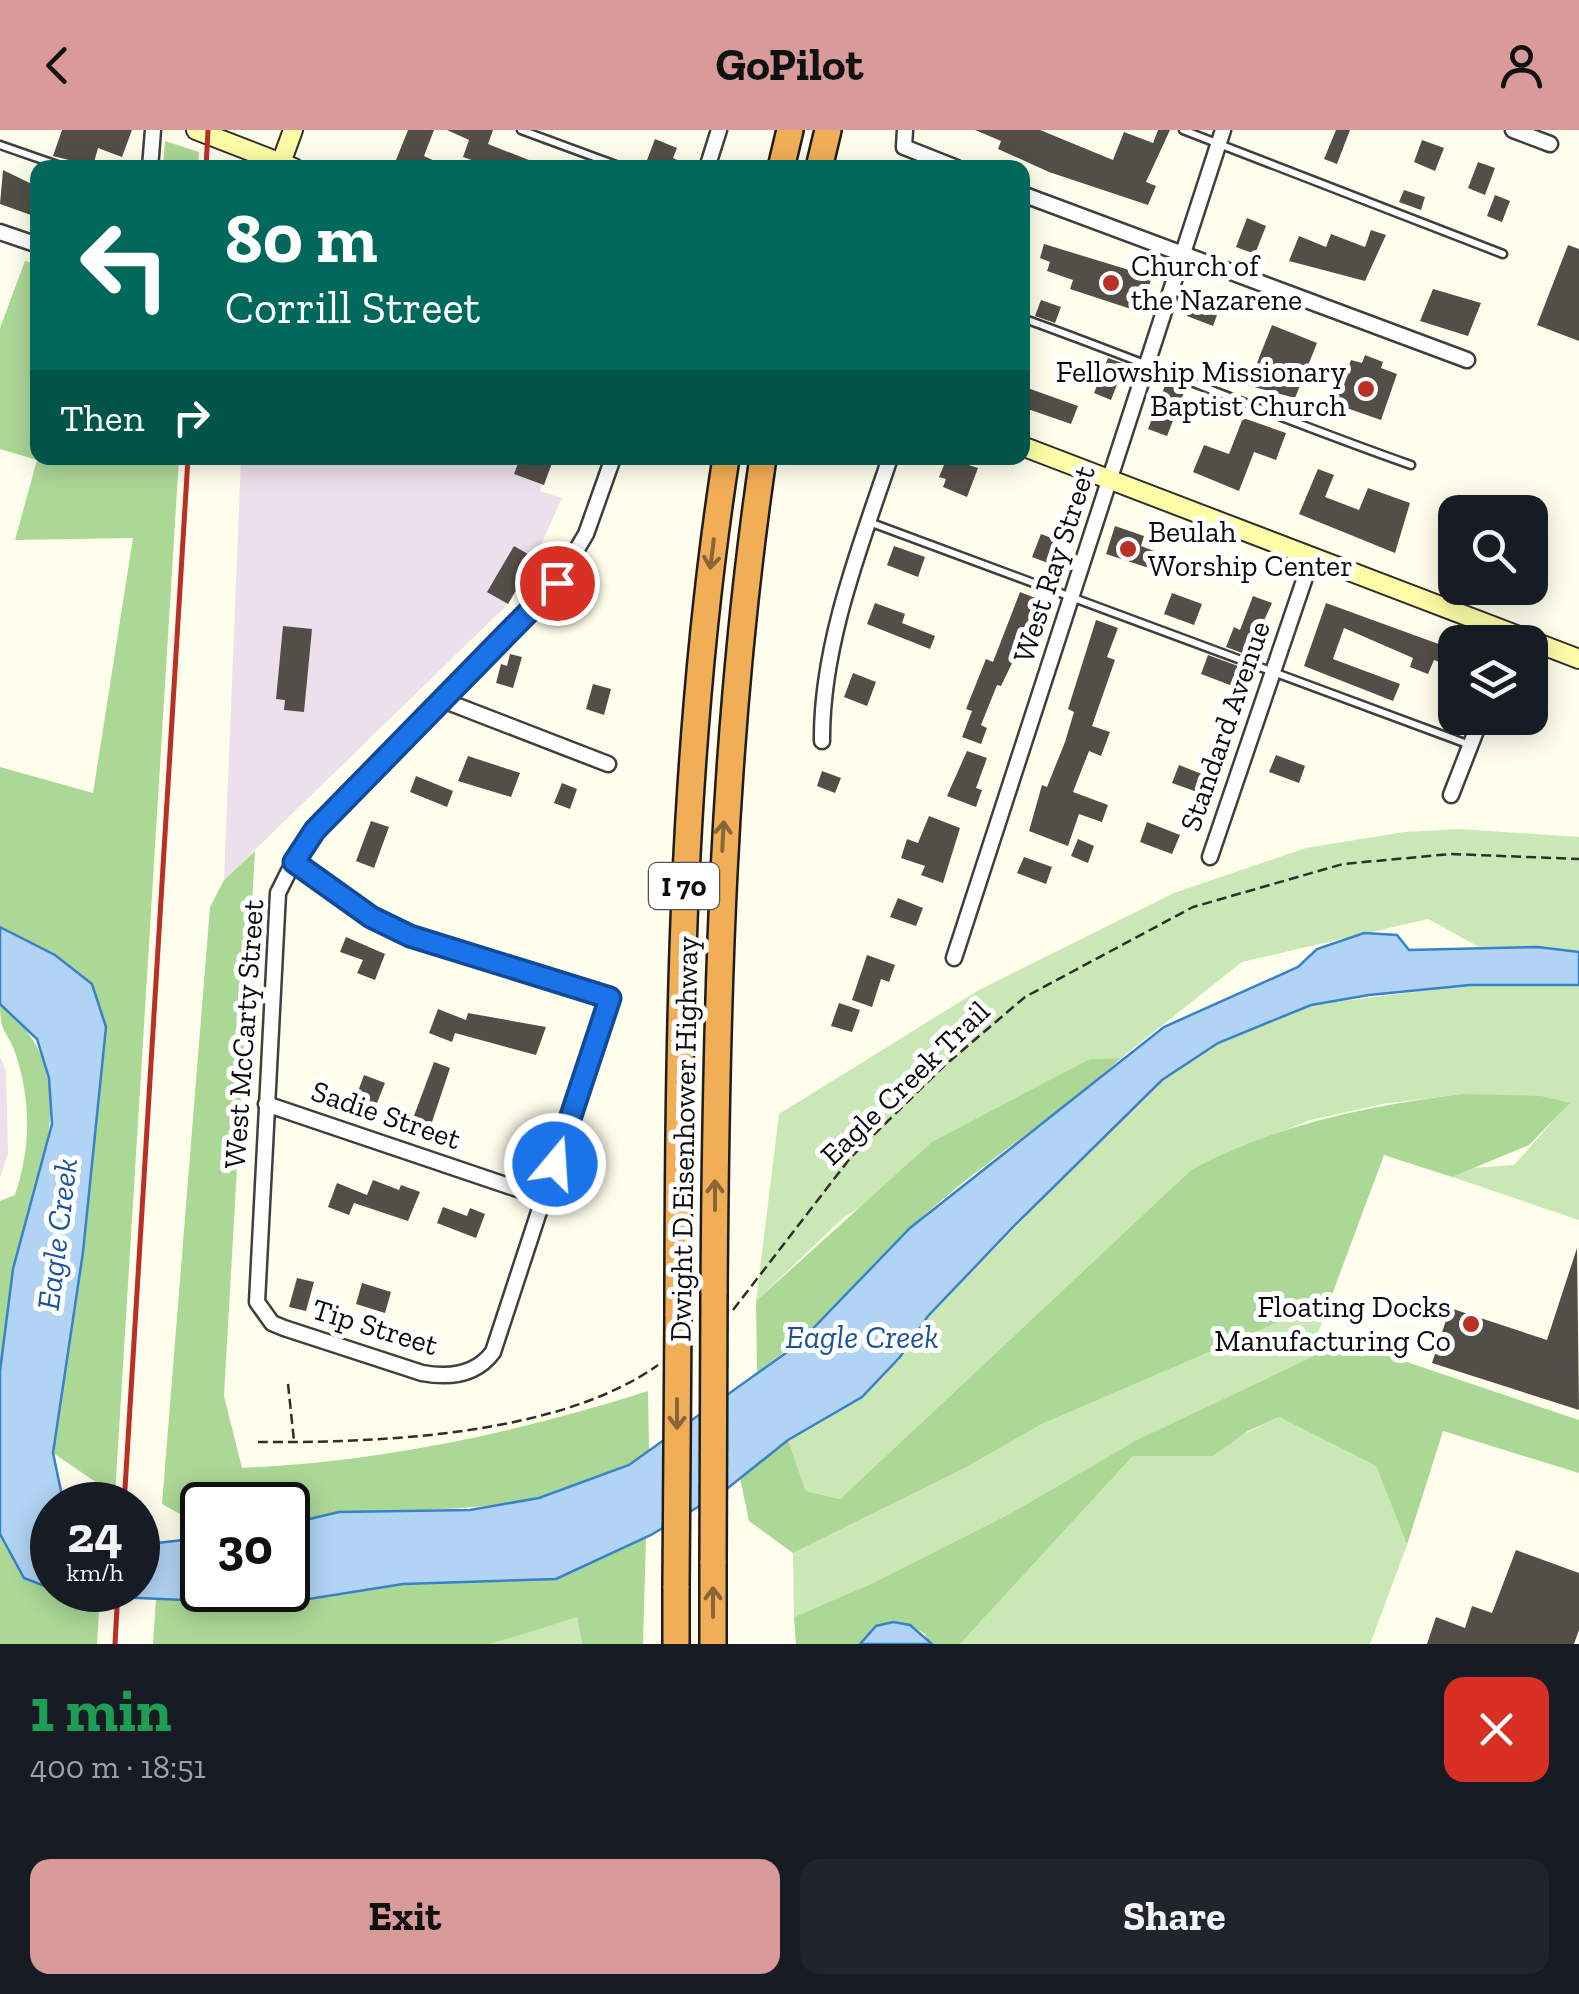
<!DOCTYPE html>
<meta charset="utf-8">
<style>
body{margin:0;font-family:"Zilla Slab",serif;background:#20242c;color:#f1f3f6;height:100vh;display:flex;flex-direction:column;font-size:38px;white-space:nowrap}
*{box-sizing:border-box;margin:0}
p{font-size:32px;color:#9ea1a6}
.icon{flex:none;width:55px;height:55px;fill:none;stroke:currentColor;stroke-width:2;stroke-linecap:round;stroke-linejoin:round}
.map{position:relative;height:1514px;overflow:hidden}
.panel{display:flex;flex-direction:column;background:#171b24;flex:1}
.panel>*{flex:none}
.top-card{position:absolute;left:30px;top:30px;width:1000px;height:305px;border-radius:20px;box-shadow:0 5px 25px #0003;background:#00695c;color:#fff;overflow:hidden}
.fabs{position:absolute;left:1438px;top:365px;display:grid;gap:20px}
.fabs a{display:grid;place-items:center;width:110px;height:110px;border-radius:20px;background:#171b24;box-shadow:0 5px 25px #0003;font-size:50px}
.speed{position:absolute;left:30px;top:1352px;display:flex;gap:20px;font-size:50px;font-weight:700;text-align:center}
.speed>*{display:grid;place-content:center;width:130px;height:130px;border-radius:50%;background:#171b24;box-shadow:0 5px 25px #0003;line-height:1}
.speed small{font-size:25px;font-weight:400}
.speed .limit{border:5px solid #111;border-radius:15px;background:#fff;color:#111}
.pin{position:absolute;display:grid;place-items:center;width:85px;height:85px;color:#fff;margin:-42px;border:5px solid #fff;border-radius:50%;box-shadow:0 2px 10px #0007}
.me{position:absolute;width:110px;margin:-55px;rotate:18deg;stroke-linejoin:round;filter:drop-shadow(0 0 8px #0008)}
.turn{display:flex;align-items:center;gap:35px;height:210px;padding:0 30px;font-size:45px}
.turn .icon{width:130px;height:130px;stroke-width:2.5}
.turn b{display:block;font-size:70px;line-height:85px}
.then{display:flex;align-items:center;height:95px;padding:0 30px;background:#0003;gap:20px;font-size:38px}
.round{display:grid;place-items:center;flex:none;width:105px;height:105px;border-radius:20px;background:#20242c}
.headline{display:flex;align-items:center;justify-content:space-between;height:170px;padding:0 30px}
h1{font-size:60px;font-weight:700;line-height:75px;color:#1e9e55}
.primary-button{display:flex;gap:20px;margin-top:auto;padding:20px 30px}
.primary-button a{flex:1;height:115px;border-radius:20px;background:#d89b99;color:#111;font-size:40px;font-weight:700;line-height:115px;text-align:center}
.primary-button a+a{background:#20242c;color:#f1f3f6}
header{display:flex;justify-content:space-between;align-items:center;height:130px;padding:0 30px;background:#d89b99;color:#111;font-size:45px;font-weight:700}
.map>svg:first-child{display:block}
</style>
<header><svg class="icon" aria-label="back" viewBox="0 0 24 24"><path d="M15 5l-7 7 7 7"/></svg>GoPilot<svg class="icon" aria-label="person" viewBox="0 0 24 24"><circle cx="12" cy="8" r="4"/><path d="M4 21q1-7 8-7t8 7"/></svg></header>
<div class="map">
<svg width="1579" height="1514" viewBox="0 0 1579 1514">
<rect width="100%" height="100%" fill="#fffdeb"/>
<g fill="#ebe0eb">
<path d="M241 328H544L552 333 540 361 562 368 535 428 508 474 224 750Z"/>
<path d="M0 927 6 941 8 1024 0 1047Z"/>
</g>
<g fill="#cae8b6">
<path d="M1458 699 1579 707V823L1481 818 1428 789 1242 832 1121 928 1090 929 843 1088 756 1171 779 984 979 860 1174 763 1306 718 1404 702Z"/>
<path d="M1470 855H1579V1090L1452 1047 1473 1038 1514 1035 1569 973 1463 964 1383 974 1310 990 1191 1040 840 1369 806 1361 788 1310C858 1270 882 1254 928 1186L1162 949 1218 913 1311 875Z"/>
<path d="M1330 1170 1317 1206 1337 1215 1130 1314 1013 1382 873 1453 794 1487 793 1423 965 1338 1042 1294Z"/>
<path d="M1279 1287 1376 1336 1407 1415 1370 1514H960L1133 1326H1213L1242 1305Z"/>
<path d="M577 1486 582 1514H491Z"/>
</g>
<g fill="#acd896">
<path d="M165 11 199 22 198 37H163Z"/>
<path d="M25 131 37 134 38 328H179L115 1365 53 1323 83 1122 106 897 55 825 0 797V637L93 663 133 408 15 410 37 330 0 319V198Z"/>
<path d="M255 721 224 1266 242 1338C379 1332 517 1303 648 1261L649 1320C545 1399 407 1369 288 1392V1375H202L201 1409 198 1394 162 1374 210 777 224 750Z"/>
<path d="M0 874C93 949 33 1042 14 1137 7 1172 4 1209 0 1244V1071L15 1065C31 1017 31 972 16 925 8 900 0 906 0 874Z"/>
<path d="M1121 928C1055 988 978 1035 912 1096 859 1145 817 1202 757 1242L756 1171 932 1012 1090 929Z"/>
<path d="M1463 964 1541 966 1570 973 1529 1015 1452 1047 1384 1025 1330 1170 1042 1294 965 1338 793 1423 749 1391 740 1348 788 1310 806 1361 840 1369 1191 1040C1278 994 1366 976 1463 964Z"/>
<path d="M1337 1215 1383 1224 1579 1290V1343L1443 1301 1407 1415 1376 1336 1279 1287 1248 1301 1213 1326H1133L960 1514H929L925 1504 910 1495 864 1507 860 1514H796L794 1487 873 1453 1013 1382 1135 1311Z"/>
<path d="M0 1404C16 1448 56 1465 100 1466L97 1514H0Z"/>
<path d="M646 1407 643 1514H582L577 1487 491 1514H153L156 1469 277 1474 341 1460 409 1453 556 1449Z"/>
</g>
<g fill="#b1d4f5" stroke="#3981ca" stroke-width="2.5">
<path d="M0 797 55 825 92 854 106 897 83 1122 53 1323 64 1375H52V1459L24 1448 0 1404V1241L13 1139 52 994 49 948 37 909 0 874Z"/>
<path d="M1364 803 1397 805 1409 820 1538 817 1579 822V855H1470L1369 865 1311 875 1218 913 1162 950 1016 1094 928 1186 900 1227 862 1267 788 1310 723 1362 651 1405 556 1449 403 1454 277 1474 68 1465 55 1460H138V1415L202 1408V1460H288V1394L339 1382 470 1380 539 1368 629 1335 797 1215 910 1098 1164 897 1298 837 1317 819Z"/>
<path d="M893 1492 910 1495 932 1514H860L876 1496Z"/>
</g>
<g fill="#544e48">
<path d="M62 0H132L122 27 98 18 93 36 53 26Z"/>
<path d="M408 0H434L424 26 450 38H417L396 30Z"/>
<path d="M447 0H493L488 14 549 38H482L483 34 463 27 469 10Z"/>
<path d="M975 0H1040L1113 30 1124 2 1153 13 1158 0H1170L1146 52 1156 56 1148 75 1049 42 998 19 1001 11Z"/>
<path d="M1336 0H1350L1337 34 1324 29Z"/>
<path d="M655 9 677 18 673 28 695 38H644Z"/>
<path d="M1422 10 1444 18 1435 41 1414 32Z"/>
<path d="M1478 32 1495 38 1485 65 1468 58Z"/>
<path d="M3 40 38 57 31 85 0 74Z"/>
<path d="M1404 60 1425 67 1421 80 1399 72Z"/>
<path d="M1495 65 1510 71 1502 92 1487 86Z"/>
<path d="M1247 88 1266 96 1255 124 1236 117Z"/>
<path d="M1371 100 1386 105 1365 151 1289 131 1299 106 1326 117 1331 104 1365 117Z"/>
<path d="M1044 114 1152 147 1140 182 1070 159 1073 150 1047 141 1050 132 1040 128Z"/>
<path d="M1568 115 1579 119V211L1537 195Z"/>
<path d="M1433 159 1481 173 1468 206 1420 191Z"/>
<path d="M1195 165 1221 174 1213 196 1187 186Z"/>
<path d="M1041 170 1061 177 1055 193 1035 186Z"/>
<path d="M1272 195 1317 213 1295 268 1228 250 1234 236 1253 243Z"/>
<path d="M1365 225 1383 232 1381 238 1397 244 1381 290 1335 274 1351 230 1362 233Z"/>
<path d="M1108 228 1125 234 1111 270 1094 263Z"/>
<path d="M1166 253 1185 260 1167 306 1148 299Z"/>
<path d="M1022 256 1078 276 1071 294 1022 277Z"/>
<path d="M1243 288 1286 303 1276 330 1254 322 1239 361 1193 342 1204 315 1229 324Z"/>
<path d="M520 328 552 333 544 355 514 344Z"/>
<path d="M947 328 978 338 967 367 943 357 946 349 939 347Z"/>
<path d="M1318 339 1334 345 1325 367 1359 380 1368 358 1410 373 1395 423 1299 384Z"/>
<path d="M1115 396 1144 406 1141 416 1154 421 1149 438 1106 424Z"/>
<path d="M1041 404 1062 412 1053 435 1032 427Z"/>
<path d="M514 416 535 428 508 474 487 462Z"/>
<path d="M894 416 925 427 918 447 887 435Z"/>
<path d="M1020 462 1038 469 1016 525 1001 556 997 555 981 595 987 598 981 614 962 607 972 581 966 579 986 529 993 532Z"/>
<path d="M1172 463 1202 474 1194 495 1164 484Z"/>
<path d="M1253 466 1272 473 1250 521 1244 519 1242 523 1226 517 1234 497 1240 500Z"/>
<path d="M875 473 905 484 902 493 935 506 930 519 867 494Z"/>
<path d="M1326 473 1455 520V538L1434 530 1428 544 1410 537 1413 528 1344 498 1333 529 1400 554 1393 571 1304 536Z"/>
<path d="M1096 490 1118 498 1107 527 1115 530 1092 596 1110 602 1101 626 1089 621 1073 662 1108 675 1102 692 1079 684 1068 716 1029 701 1042 655 1047 657 1065 612 1074 582 1068 579Z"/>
<path d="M283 496 312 499 304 582 284 580 285 570 276 569Z"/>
<path d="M510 524 522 527 513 558 496 553 501 534 507 536Z"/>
<path d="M1208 525 1238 536 1230 555 1201 544Z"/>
<path d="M853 543 876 552 867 576 844 567Z"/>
<path d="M593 554 611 559 604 585 586 579Z"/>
<path d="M967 621 987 628 976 658 982 660 976 677 947 666Z"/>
<path d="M1276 625 1305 636 1299 653 1269 642Z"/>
<path d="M468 626 520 643 511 667 458 651Z"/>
<path d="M1179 635 1207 646 1200 663 1172 653Z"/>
<path d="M822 641 841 648 835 663 817 656Z"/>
<path d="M416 646 453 661 447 677 410 662Z"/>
<path d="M562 653 577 659 570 679 554 673Z"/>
<path d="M929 686 960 698 943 753 921 745 925 736 901 728 907 709 918 713Z"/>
<path d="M371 691 389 697 374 738 356 731Z"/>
<path d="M1147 692 1180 705 1172 724 1140 712Z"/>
<path d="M1078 709 1094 716 1088 733 1071 726Z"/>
<path d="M1024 727 1052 737 1046 754 1017 743Z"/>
<path d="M898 768 923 778 916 796 890 787Z"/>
<path d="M346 807 385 824 375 850 357 843 363 830 340 822Z"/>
<path d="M867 825 895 835 889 852 881 849 872 877 852 870Z"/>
<path d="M839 873 860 880 852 902 831 896Z"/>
<path d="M438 879 466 890 468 883 546 897 536 925 455 903 452 912 429 903Z"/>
<path d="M434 932 450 938 429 1001 411 994Z"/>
<path d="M364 945 385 953 373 983 353 975Z"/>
<path d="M373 1050 399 1060 401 1055 420 1062 408 1091 354 1073 349 1085 328 1077 337 1053 367 1065Z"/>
<path d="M443 1077 467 1086 470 1078 485 1084 476 1108 437 1093Z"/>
<path d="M1577 1118 1579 1280 1432 1233 1450 1178 1547 1210Z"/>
<path d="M297 1148 314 1152 306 1181 289 1177Z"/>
<path d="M362 1153 391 1162 385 1183 356 1174Z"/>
<path d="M1516 1420 1579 1443V1500L1574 1514H1427L1436 1487 1465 1498 1472 1476 1492 1483Z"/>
</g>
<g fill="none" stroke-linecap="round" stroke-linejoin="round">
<defs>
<g id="lane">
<path d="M521 0 624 38"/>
<path d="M1183 0 1503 124"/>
<path d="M0 15 66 38"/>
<path d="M1022 188C1153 235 1280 289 1411 335"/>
<path d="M869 392 1470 615"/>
</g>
<g id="street">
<path d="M905 0 904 17 957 38"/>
<path d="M1513 0 1550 14"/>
<path d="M150 38 153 0"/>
<path d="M707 38 719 0"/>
<path d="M1022 64 1467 230"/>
<path d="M0 102 38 115"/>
<path d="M445 571 608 634"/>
<path d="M822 611C821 516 860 417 890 328"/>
<path d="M1451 665 1481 588"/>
<path d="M1210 727 1312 427"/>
<path d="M294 732 371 787 410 806 609 868 493 1222C476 1245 449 1248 422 1243L284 1198 272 1193 257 1172 278 763C289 741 299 719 315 699L557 453 586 404 613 328"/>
<path d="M954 828 1223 0"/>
<path d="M266 974 544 1068"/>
</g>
<g id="secondary">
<path d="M196 0 294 38"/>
<path d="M281 33 293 0"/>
<path d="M1022 316 1579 529"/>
</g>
<g id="highway">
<path d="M781 38 790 0"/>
<path d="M819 38 828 0"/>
<path d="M714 1163C716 882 722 606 763 328"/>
<path d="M678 1186C678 899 682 612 726 328"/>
<path d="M713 1431V1514"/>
<path d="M676 1514V1456"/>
</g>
</defs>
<use href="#lane" stroke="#3f3f3f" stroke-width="11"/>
<use href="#street" stroke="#3f3f3f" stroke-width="19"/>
<use href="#secondary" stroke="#2e2e2e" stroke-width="22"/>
<use href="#highway" stroke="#1d1d1d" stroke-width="30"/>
<g stroke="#2e2e2e" stroke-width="2.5" stroke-dasharray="10 5" stroke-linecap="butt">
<path d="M733 1180 851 1027 944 936 1025 867 1193 777 1343 734 1451 724 1579 729"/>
<path d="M288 1254 294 1311"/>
<path d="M258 1312C377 1313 559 1306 658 1235"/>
</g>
<use href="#lane" stroke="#fff" stroke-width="6"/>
<use href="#street" stroke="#fff" stroke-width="14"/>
<use href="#secondary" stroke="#fdfda7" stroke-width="18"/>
<use href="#highway" stroke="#f2ae56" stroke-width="25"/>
<g stroke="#b93027" stroke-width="5">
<path d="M206 38 208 0"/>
<path d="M124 1375 188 328"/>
<path d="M115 1514 118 1460"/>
</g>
<defs>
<g id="highway-bridge">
<path d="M713 1431 714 1163"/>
<path d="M676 1456 678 1186"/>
</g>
</defs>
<use href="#highway-bridge" stroke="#1d1d1d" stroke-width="30" stroke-linecap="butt"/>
<use href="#highway-bridge" stroke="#f2ae56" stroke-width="25"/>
</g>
<defs><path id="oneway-shaft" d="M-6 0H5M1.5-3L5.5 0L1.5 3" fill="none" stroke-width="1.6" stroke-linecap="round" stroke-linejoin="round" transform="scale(2.5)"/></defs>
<g stroke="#8a6535">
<use href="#oneway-shaft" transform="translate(712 424) rotate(97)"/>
<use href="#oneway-shaft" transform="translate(723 706) rotate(-87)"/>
<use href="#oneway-shaft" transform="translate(715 1065) rotate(-90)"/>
<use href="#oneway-shaft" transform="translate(677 1284) rotate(90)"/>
<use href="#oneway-shaft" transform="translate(713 1472) rotate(-90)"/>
</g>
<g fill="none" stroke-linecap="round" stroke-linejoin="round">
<defs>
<path id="route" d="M555 1034 610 868 410 806 371 787 294 732 315 700 557 453"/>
</defs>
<use href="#route" stroke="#114b97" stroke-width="25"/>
<use href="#route" stroke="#1a73e8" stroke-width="18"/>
</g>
<g fill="#b93027" stroke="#fff" stroke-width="4">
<circle cx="1111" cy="153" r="10"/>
<circle cx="1366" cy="259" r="10"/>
<circle cx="1128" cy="419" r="10"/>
<circle cx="1471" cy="1194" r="10"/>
</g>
<g text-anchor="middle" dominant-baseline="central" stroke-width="10" stroke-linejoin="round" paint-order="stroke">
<rect fill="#fff" stroke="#555" stroke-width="2.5" x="649" y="733" width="70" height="46" rx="8"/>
<g font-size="28" font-weight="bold" fill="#0c0c0c">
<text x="684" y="756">I 70</text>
</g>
<g font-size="30" fill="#0c0c0c" stroke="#fff" text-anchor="start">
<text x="1131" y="136">Church of<tspan x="1131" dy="34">the Nazarene</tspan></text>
<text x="1346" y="242" text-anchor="end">Fellowship Missionary<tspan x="1346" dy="34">Baptist Church</tspan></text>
<text x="1148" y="402">Beulah<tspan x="1148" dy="34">Worship Center</tspan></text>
<text x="1451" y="1177" text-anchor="end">Floating Docks<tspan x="1451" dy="34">Manufacturing Co</tspan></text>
</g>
<g font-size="30" fill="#0c0c0c" stroke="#fff">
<text transform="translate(1054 434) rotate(-72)">West Ray Street</text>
<text transform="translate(1225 596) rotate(-71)">Standard Avenue</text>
<text transform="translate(244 904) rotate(-86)">West McCarty Street</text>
<text transform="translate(905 953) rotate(-44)">Eagle Creek Trail</text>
<text transform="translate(386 985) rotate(19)">Sadie Street</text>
<text transform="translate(684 1009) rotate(-89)">Dwight D Eisenhower Highway</text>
<text transform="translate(375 1197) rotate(17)">Tip Street</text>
</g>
<g font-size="32" font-style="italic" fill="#18549b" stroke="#fff">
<text transform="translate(57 1104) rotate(-83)">Eagle Creek</text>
<text x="862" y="1207">Eagle Creek</text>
</g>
</g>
</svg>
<div class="fabs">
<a><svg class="icon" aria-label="search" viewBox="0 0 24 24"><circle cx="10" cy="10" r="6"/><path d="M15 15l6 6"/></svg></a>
<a><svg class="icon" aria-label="layers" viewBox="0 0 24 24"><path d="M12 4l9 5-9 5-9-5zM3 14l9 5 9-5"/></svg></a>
</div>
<div class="speed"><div>24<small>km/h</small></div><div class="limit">30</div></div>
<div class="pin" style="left:557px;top:453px;background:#d93025"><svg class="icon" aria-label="arrive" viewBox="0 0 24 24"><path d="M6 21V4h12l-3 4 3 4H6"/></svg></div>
<svg class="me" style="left:555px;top:1034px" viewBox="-20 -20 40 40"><circle r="17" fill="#1a73e8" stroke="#fff" stroke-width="3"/><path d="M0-11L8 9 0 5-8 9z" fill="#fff"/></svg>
<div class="top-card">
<div class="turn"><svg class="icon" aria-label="left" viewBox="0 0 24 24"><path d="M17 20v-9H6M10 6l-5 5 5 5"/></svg><div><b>80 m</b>Corrill Street</div></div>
<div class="then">Then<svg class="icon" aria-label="right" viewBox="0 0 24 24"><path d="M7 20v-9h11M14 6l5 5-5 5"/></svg></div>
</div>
</div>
<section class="panel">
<div class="headline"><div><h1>1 min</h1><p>400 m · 18:51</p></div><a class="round" style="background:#d93025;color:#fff"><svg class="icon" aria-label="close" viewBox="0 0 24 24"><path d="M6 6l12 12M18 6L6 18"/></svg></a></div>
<div class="primary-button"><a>Exit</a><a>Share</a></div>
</section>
